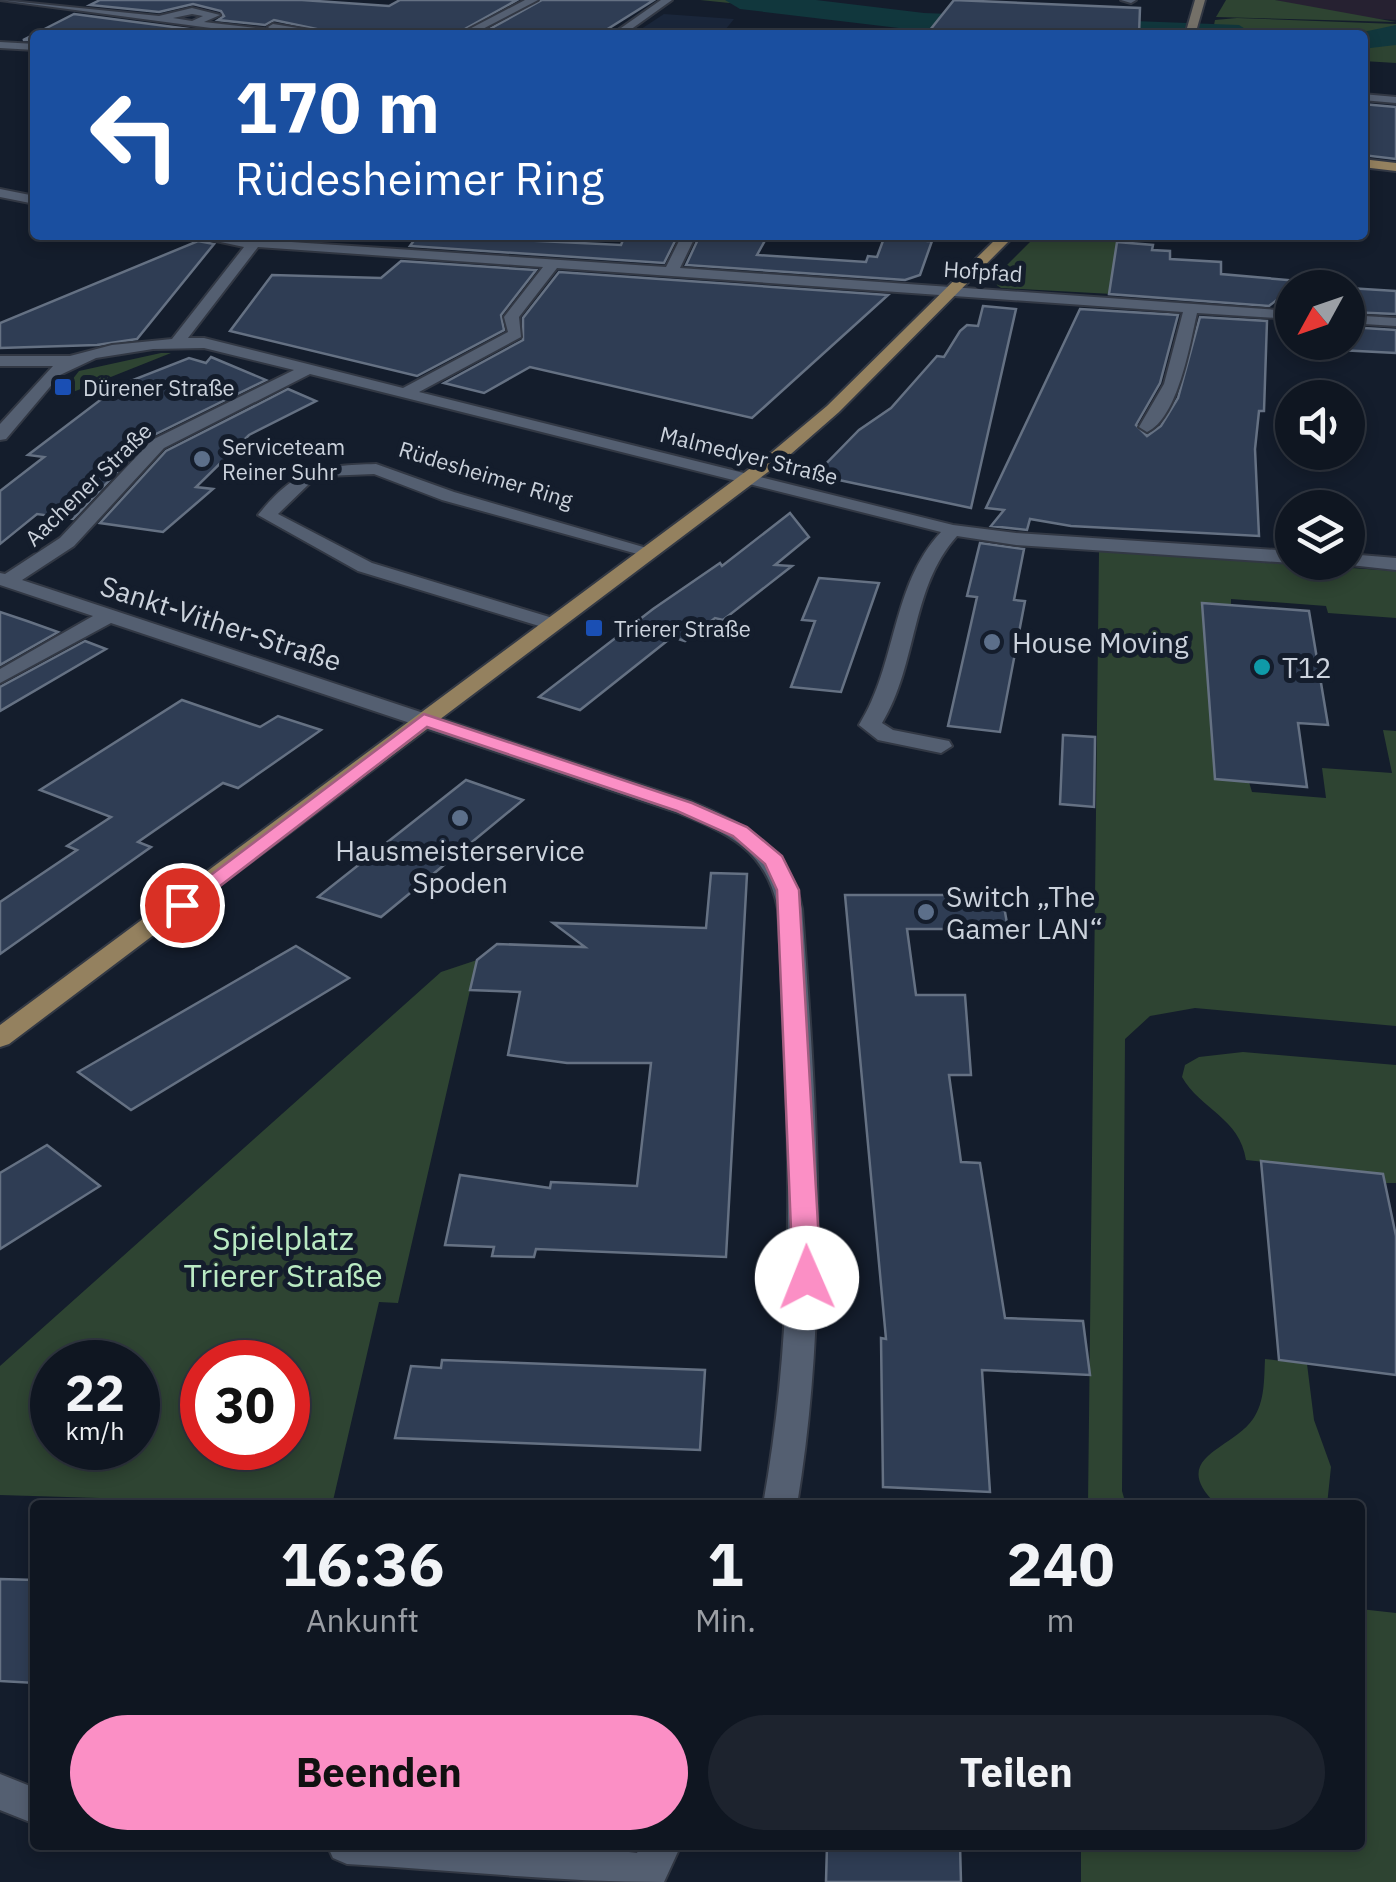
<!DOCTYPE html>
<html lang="de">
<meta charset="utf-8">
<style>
body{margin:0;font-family:"IBM Plex Sans",sans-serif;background:#1d232e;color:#f1f3f6;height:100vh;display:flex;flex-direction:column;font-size:38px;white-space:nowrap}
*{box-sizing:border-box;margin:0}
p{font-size:32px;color:#9b9fa5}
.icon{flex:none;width:55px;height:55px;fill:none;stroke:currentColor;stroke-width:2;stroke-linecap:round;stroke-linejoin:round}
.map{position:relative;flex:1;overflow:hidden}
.side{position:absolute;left:30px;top:1500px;width:1335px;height:350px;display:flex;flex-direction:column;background:#0f1621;border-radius:10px;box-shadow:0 5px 15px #0003,0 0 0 2px #2f353f}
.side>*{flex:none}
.top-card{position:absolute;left:30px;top:30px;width:1338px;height:210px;border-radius:10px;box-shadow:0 5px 15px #0003,0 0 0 2px #2f353f;background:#1a4fa0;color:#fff;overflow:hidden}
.needle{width:65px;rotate:230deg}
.tools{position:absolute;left:1275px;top:270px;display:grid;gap:20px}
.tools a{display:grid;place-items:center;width:90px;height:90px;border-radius:50%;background:#0f1621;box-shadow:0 5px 15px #0003,0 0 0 2px #2f353f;font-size:50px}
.speed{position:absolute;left:30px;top:1340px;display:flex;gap:20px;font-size:50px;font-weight:700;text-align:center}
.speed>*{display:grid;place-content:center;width:130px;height:130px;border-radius:50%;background:#0f1621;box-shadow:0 5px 15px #0003,0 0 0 2px #2f353f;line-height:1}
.speed small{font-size:25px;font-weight:400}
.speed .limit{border:15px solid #d22;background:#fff;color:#111}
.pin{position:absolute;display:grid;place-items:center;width:85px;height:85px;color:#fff;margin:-42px;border:5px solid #fff;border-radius:50%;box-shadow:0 2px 10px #0007}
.me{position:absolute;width:110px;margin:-55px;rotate:359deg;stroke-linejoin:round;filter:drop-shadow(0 0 8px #0008)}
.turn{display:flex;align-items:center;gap:35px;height:210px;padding:0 40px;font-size:45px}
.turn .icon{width:130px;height:130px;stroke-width:2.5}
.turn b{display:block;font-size:70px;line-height:85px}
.eta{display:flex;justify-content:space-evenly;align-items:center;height:170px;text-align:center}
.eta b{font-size:60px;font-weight:800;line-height:70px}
.button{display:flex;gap:20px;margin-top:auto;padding:20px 40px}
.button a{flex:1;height:115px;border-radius:60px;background:#fb8fc5;color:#111;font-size:40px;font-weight:800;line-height:115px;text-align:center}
.button a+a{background:#1d232e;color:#f1f3f6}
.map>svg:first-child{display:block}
</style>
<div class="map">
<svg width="1396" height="1882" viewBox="0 0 1396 1882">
<rect width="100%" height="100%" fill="#141d2c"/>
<path fill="#1a263a" d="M664 14 734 19 721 35H632Z"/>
<path fill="#262131" d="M1275 0H1396V20L1347 17Z"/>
<g fill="#2e4432" fill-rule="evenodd">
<path d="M700 0H798L941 19 1171 30 1168 35H1008V31Z"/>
<path d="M1226 0H1275L1396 22 1216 17Z"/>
<path d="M1237 18 1396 24V63L1363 61 1362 35H1212L1215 20Z"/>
<path d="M1037 235H1118L1112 294 1001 288 991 281Z"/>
<path d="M161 353H171L58 398 79 371Z"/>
<path d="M1099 551 1396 571V618L1328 613 1326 606 1231 599V605L1202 603 1216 779 1249 782 1252 792 1326 798 1322 768 1392 773 1383 730 1396 731V1026L1195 1008 1150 1016 1125 1039 1122 1491 1126 1505H1088Z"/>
<path d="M477 960 398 1303 379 1302 332 1505 0 1495V1366L441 972ZM52 1362H138V1448H52ZM202 1362H288V1448H202Z"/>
<path d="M1243 1052 1396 1065V1183H1384L1382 1174 1246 1160C1240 1118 1200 1109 1182 1077L1185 1065 1199 1057Z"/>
<path d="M1265 1359 1307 1364 1314 1420 1331 1467 1327 1505H1217C1167 1457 1232 1450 1253 1419 1265 1402 1264 1379 1265 1359Z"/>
<path d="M1360 1609 1396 1613V1882H1081V1845H1360Z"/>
</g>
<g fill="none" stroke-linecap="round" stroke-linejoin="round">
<g fill="#11373d" fill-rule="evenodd">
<path d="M725 0H816L924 13 1239 25 1255 35 924 31 740 9Z"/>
<path d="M1396 25V45L1362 49V35H1349Z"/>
</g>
</g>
<g fill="#2f3d54" stroke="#657183" stroke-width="2.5">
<path d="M100 0H302L389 6 400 0H517L454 35H345L274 20 265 25 218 20 224 16 221 11 193 4 159 12 90 5Z"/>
<path d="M542 0H654L598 35H479Z"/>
<path d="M954 0 1140 8 1139 35H926Z"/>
<path d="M74 14 235 35H35V40H23Z"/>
<path d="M1362 104 1396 107V159L1362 155Z"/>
<path d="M418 235 621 245 625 235H678L664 263 410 246Z"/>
<path d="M700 235H768L757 255 866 262 868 256 877 257 884 238 929 235 928 241H932L920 275 905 280 686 265Z"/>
<path d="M198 241 214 244 137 339 97 345 0 348V323Z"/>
<path d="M1117 242 1153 245 1152 250 1170 251V259L1221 262V274L1310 282 1292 288 1269 306 1109 294Z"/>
<path d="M401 261 536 270 501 315 504 330 417 376 230 331 272 275 381 278Z"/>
<path d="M559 272 888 295 752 418 530 367 484 393 444 383 523 340V318Z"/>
<path d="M1348 288 1396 291V314L1348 312Z"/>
<path d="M983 306 1016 309 971 508 815 475 859 430 891 408 937 356 944 357 960 331 967 325 978 326Z"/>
<path d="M1080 309 1178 315 1160 383 1136 425 1147 436 1161 426 1178 398 1200 317 1267 321 1264 411H1259L1255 449 1259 536 1071 526 1030 519 1027 530 991 526 1004 510 986 508Z"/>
<path d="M1348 327 1396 330V353L1339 350 1338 342H1348Z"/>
<path d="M211 357 266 380 150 437 73 519 37 514 0 544V491L44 457 28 455 120 385 189 358 206 363Z"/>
<path d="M288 389 316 401 249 435 196 487 213 489 163 532 100 523 166 451Z"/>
<path d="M790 513 809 537 775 565 792 566 723 620 715 618 685 641 672 637 580 710 539 697 653 609 720 563 722 566Z"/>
<path d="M980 543 1024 549 1014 600 1025 601 1000 732 948 726 977 597 967 596Z"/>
<path d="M819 578 879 583 841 692 791 687 815 621 802 620Z"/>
<path d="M1202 603 1309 611 1328 725 1298 723 1307 787 1215 779Z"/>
<path d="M0 612 27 621 58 632 0 665Z"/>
<path d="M85 641 106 649 0 711V687Z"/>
<path d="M182 700 260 727 278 716 321 730 238 788 223 783 138 842 151 847 0 954V902L77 850 67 846 111 817 40 790Z"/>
<path d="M1063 735 1095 737 1094 807 1060 804Z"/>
<path d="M466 780 523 800 381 917 318 897Z"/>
<path d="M711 873 747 874 726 1257 536 1249 534 1257 492 1256 494 1247 445 1245 460 1175 550 1188 551 1182 637 1186 651 1063H567L508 1055 520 992 470 990 477 960 497 944 585 947 553 923 706 928Z"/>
<path d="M845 895H1002L1008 929H907L916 995H965L971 1075H949L961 1162 980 1163 1005 1318 1083 1321 1090 1375 982 1370 990 1492 883 1487 881 1338 886 1339Z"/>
<path d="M296 946 349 978 131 1110 78 1072Z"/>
<path d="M47 1145 100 1186 0 1249V1173Z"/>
<path d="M1261 1161 1383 1174 1396 1236V1375L1279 1360Z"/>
<path d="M442 1360 705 1370 700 1450 395 1438 411 1366 441 1368Z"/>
<path d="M0 1579 35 1580V1683L0 1681Z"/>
<path d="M827 1845H960L961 1882H826Z"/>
</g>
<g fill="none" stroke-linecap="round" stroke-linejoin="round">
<defs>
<g id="minor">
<path d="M525 0H538L471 35H458Z"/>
<path d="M661 0H672L623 35H611Z"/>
<path d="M1121 0H1136L1131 3Z"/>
<path d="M0 42 35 44V50L0 48Z"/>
<path d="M1362 94 1396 97V103L1362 100Z"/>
<path d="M0 189 35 196V204L0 197Z"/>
<path d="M188 235 666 267 682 235H696L680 268 1292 311V319L1197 313C1190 344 1178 418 1147 432L1139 427 1164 384 1183 312 557 268 519 317 521 337 419 392 953 525 1016 533 1292 551V563L1016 545 957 536C910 588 918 664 882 723L893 730 949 741 952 746 941 753 878 740 859 725C897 665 891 585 941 532L310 374 164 448 74 546 22 580 692 802C746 824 790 848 802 909 817 1109 830 1306 797 1505H763C799 1306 789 1110 778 909 766 849 728 833 676 812L111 623 0 683V669L93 616 0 585V573L5 574 60 538 152 440 294 370 204 348 153 349 96 358 60 375 6 439 0 440V424L53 366H0V356H70L112 345 172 339 244 247ZM258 247 543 267 504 317 508 332 403 388 204 338H188Z"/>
<path d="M1348 315 1396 318V326L1348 323Z"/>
<path d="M376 464 454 492 657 551 648 557 641 555 442 500 374 474 325 476 310 483 278 514 372 563 556 619V627L549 629 358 571 258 515C296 468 318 466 376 464Z"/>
<path d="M1348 554 1396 558V570L1341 564 1348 562Z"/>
<path d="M0 1774 35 1788V1824L0 1810Z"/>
<path d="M327 1845H573L637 1853 641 1845H681L664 1882C558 1882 453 1870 347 1864L333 1858Z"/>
</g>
<path id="tertiary" d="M0 0 159 16 192 8 220 15 204 22 272 30 268 27 273 24 341 35H263ZM192 14 203 16 192 21 173 18Z"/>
<path id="secondary" d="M1195 0H1205L1195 35H1185Z"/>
<g id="primary">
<path d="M1362 159 1396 163V171L1362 167Z"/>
<path d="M1000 235H1015L839 412 784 460 9 1044 0 1047V1025L772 452 827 406Z"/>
</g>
</defs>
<use href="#minor" stroke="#323844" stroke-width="4"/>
<use href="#tertiary" stroke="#323844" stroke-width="4"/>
<use href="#secondary" stroke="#323844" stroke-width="4"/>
<use href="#primary" stroke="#323844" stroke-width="4"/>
<use href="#minor" fill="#545f71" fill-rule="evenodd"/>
<use href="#tertiary" fill="#545f71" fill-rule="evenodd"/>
<use href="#secondary" fill="#747068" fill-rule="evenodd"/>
<use href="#primary" fill="#94815f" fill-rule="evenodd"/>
</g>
<path fill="#fb8fc5" stroke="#a35d80" stroke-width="2.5" d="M424 714 692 803 747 827 782 856 799 890 821 1278 817 1285H797L793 1278 777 890 765 864 733 836 677 811 427 727 190 909H174L171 905Z"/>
<g fill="#1a4fb4" stroke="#141d2c" stroke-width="4">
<rect x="53" y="377" width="20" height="20" rx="5"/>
<rect x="584" y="618" width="20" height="20" rx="5"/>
</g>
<g fill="#5c6f8a" stroke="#141d2c" stroke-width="4">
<circle cx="202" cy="459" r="10"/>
<circle cx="992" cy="642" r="10"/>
<circle cx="460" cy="818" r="10"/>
<circle cx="926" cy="912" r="10"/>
</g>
<circle fill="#0f9aa8" stroke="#141d2c" stroke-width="4" cx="1262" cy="667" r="10"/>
<g text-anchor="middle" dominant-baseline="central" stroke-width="10" stroke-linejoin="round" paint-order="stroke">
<g font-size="22" fill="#cbd2dc" stroke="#141d2c">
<text transform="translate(983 271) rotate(4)">Hofpfad</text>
<text transform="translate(749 455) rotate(14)">Malmedyer Straße</text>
<text transform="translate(486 474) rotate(17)">Rüdesheimer Ring</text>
<text transform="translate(88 484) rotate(-44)">Aachener Straße</text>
</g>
<g font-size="22" fill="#cbd2dc" stroke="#141d2c" text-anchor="start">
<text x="83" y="387">Dürener Straße</text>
<text x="222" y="446">Serviceteam<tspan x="222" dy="25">Reiner Suhr</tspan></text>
<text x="614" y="628">Trierer Straße</text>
</g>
<g font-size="28" fill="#cbd2dc" stroke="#141d2c">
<text transform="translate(221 623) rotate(18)">Sankt-Vither-Straße</text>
</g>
<g font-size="28" fill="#cbd2dc" stroke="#141d2c" text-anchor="start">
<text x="1012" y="642">House Moving</text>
<text x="1282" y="667">T12</text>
<text x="460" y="850" text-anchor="middle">Hausmeisterservice<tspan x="460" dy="32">Spoden</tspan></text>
<text x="946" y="896">Switch „The<tspan x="946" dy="32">Gamer LAN“</tspan></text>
</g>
<g font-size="32" fill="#baeac3" stroke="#141d2c">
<text x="283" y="1238">Spielplatz<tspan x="283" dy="37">Trierer Straße</tspan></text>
</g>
</g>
</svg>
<div class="tools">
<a><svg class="needle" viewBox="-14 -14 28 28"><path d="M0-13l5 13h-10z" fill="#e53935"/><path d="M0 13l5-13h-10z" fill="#9b9fa5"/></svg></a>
<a><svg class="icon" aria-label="sound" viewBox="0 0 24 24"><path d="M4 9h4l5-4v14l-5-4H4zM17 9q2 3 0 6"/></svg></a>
<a><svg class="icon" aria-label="layers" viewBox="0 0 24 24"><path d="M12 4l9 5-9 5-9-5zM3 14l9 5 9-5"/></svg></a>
</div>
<div class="speed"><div>22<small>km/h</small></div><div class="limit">30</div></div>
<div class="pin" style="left:182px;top:905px;background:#d93025"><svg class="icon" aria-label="arrive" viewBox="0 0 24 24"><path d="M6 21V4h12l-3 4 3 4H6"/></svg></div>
<svg class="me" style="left:807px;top:1278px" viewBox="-20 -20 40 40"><circle r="19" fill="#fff"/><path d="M0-13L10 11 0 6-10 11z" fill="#fb8fc5"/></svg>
<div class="top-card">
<div class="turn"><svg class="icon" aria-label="left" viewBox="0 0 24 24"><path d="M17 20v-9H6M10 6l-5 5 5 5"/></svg><div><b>170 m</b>Rüdesheimer Ring</div></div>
</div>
<section class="side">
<div class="eta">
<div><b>16:36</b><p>Ankunft</p></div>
<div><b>1</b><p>Min.</p></div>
<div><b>240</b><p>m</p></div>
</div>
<div class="button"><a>Beenden</a><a>Teilen</a></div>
</section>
</div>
